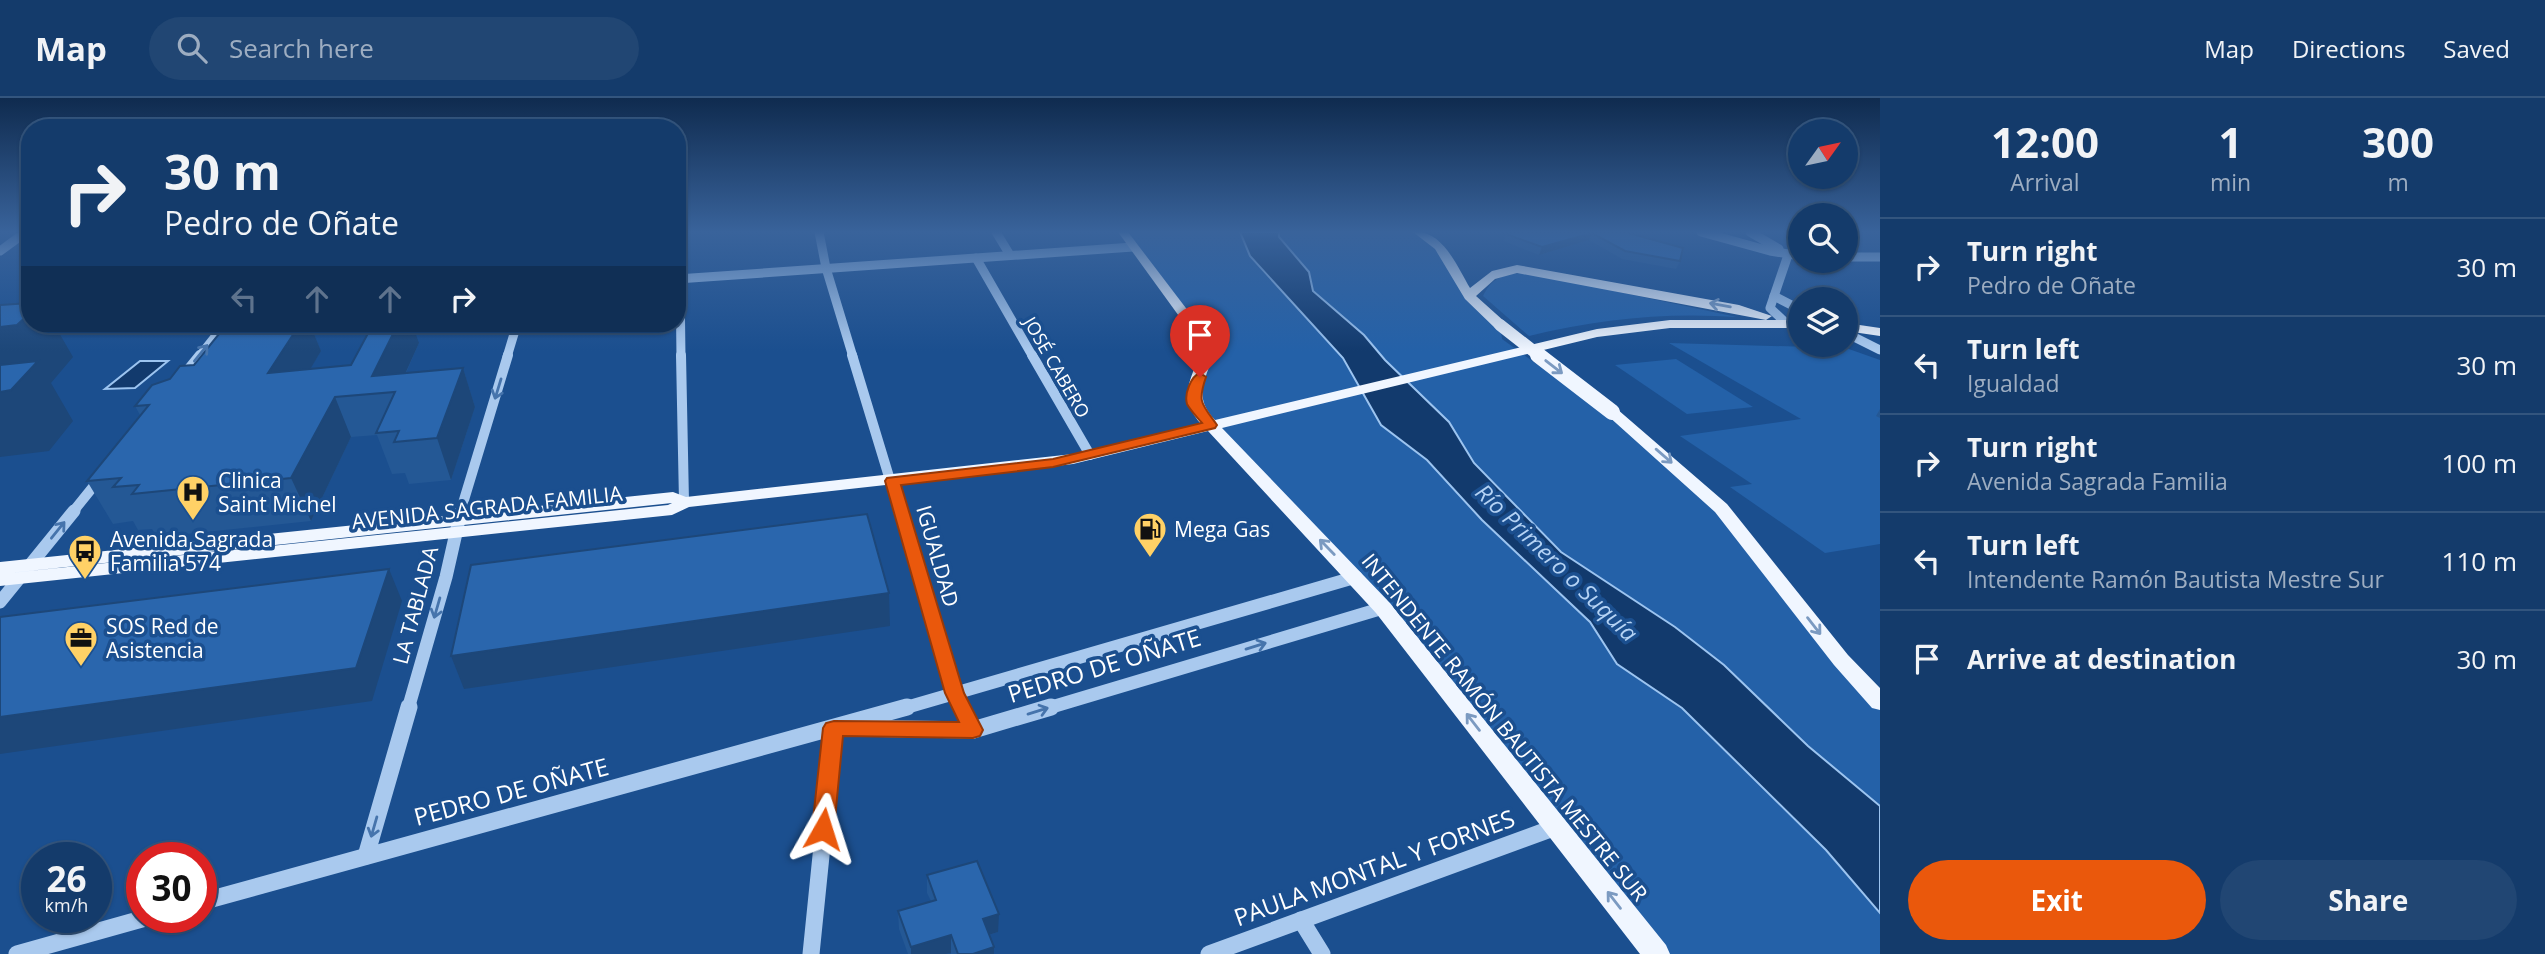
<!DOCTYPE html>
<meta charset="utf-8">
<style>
body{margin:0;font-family:"Open Sans",sans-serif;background:#214673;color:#f1f3f6;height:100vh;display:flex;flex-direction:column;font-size:26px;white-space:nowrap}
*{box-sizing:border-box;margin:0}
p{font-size:23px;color:#9dadc1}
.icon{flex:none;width:38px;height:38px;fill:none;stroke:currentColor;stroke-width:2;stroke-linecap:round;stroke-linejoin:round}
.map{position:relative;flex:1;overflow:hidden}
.sheet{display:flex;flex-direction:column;background:#143b6b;width:665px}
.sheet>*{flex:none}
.hud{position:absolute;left:21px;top:21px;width:665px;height:214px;border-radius:28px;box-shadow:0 2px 5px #0004,0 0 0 2px #33557e;background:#143b6b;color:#f1f3f6;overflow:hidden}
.needle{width:46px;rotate:57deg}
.fabs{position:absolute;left:1788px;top:21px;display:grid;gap:14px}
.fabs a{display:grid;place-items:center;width:70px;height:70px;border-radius:50%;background:#143b6b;box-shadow:0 2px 5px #0004,0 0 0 2px #33557e;font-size:35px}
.speed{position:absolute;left:21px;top:744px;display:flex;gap:14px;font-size:35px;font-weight:700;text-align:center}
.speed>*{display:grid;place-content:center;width:91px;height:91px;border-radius:50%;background:#143b6b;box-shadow:0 2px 5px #0004,0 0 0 2px #33557e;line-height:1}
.speed small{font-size:18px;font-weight:400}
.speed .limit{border:10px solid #d22;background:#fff;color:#111}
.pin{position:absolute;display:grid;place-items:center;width:60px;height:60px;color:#fff;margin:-72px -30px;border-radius:50% 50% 50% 0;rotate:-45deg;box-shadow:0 0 7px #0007}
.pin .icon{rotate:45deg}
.me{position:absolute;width:77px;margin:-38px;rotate:6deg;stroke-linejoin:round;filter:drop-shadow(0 0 5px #0008)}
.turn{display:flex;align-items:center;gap:24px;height:147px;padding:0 28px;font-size:32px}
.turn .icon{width:91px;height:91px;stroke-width:2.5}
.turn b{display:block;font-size:49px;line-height:60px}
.lanes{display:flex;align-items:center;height:66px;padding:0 28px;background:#0003;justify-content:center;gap:35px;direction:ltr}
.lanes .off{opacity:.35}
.eta{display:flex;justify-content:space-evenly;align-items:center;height:119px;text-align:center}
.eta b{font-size:42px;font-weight:700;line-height:49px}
.cta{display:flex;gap:14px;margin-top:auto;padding:14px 28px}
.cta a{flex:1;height:80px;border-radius:42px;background:#ea580c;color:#fff;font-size:28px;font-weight:700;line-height:80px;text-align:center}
.cta a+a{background:#214673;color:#f1f3f6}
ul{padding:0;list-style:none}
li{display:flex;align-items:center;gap:21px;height:98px;padding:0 28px;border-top:2px solid #33557e}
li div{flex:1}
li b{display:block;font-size:26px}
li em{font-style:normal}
header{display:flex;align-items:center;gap:42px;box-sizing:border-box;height:98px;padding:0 35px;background:#143b6b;border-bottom:2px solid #33557e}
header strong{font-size:33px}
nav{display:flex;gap:38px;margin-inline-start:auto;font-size:24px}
.search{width:490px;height:63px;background:#214673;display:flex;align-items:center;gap:18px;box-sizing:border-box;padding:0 24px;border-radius:38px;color:#9dadc1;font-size:26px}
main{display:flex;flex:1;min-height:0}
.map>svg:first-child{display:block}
</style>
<header>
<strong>Map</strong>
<div class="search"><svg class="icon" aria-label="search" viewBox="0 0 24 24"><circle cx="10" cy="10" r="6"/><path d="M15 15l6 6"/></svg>Search here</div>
<nav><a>Map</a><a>Directions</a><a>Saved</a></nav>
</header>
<main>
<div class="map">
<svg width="1880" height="856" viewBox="0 0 1880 856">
<rect width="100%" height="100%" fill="#1b4f8f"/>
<g fill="#2461a8">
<path d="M1123 134H1240L1250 159 1343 260 1381 327 1427 362 1482 422 1590 524 1617 566 1682 610 1826 752 1880 815V856H1656L1383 510 1199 314 1208 253Z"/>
<path d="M1279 134H1418L1428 139 1469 198 1500 227 1502 241 1574 293 1612 314 1699 388 1880 604V708L1808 648 1724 567 1675 529 1561 454 1474 365 1449 324 1385 262 1364 237 1313 193 1309 174 1279 138Z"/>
<path d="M1521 175 1548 179 1737 219C1667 214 1597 221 1529 238L1483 198C1492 180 1502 177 1521 175Z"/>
<path d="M1669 245 1846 250 1880 262V446L1825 455 1730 389 1752 386 1680 338 1801 321Z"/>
<path d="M1676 261 1753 309 1687 316 1615 267Z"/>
</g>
<g fill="#123a6d" stroke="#9cc4f0" stroke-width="2">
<path d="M1240 134H1279V139L1309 174 1313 193 1364 237 1385 262 1449 324 1474 365 1561 454 1675 529 1724 567 1808 648 1880 708V815L1826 752 1682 610 1617 566 1590 524 1482 422 1427 362 1381 327 1343 260 1250 158Z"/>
<path d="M140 263H168L135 290 105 291Z"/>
</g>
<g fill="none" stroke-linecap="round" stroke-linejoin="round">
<g stroke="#a9c9ee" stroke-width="9">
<path d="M819 134 826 170 853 259"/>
<path d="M996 134 1010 157"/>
<path d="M1701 134 1770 153 1801 158"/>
<path d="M1750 134 1779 151"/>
<path d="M0 153 26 134"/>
<path d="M1846 159H1880"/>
<path d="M976 160 1033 259"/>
<path d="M677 181 1133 149"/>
<path d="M680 181 681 259"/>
<path d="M1774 198 1801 212"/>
<path d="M1786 225 1770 210 1788 157"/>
<path d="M39 228 70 226"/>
<path d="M1846 235 1880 252"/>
<path d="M199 259 225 226"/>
<path d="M507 259 517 226"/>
</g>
<g stroke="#a9c9ee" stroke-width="10">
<path d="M681 257 684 404"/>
<path d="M852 257 900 415"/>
<path d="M1032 257 1090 357"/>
<path d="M183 278 200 257"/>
<path d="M72 415 101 379"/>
<path d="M460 415 508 257"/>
</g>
<g stroke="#a9c9ee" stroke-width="13">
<path d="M900 413 955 595 963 611"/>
<path d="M0 504 74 413"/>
<path d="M408 611 446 479 461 413"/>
<path d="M901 611 1356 479"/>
<path d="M1045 611 1383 510"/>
</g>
<g stroke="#a9c9ee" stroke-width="17">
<path d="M962 609 973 632"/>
<path d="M848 630 973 632 1051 609"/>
<path d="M366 758 409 609"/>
<path d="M201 804 907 609"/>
<path d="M1301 822 1322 856"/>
<path d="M17 856 149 819"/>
<path d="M811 856 834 630"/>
<path d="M1209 856 1556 729"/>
</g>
<g fill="#f0f6ff" fill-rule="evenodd">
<path d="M1118 134H1128L1211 243 1215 253C1206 281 1192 298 1215 322L1597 231 1670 222H1801V230H1670L1597 239 1222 330 1390 505 1666 847 1670 856H1640L1376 515 1208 333 1073 366 689 409 672 417 0 488V476L668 407 672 405 0 476V464L673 394 686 399 1073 356 1201 326C1177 299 1191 282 1201 253L1197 243Z"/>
<path d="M1413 134C1442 131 1457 168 1470 190L1492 173 1517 167 1739 207 1772 218 1766 222 1517 175 1495 181 1476 198 1505 224 1506 227 1500 231 1495 230 1465 201 1435 151Z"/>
<path d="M1846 225 1880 230V238L1846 233Z"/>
<path d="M1612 310 1617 311 1727 406 1848 557 1880 590V612L1872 610 1834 567 1715 414 1607 317 1605 314Z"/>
</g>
<path stroke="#f0f6ff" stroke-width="12" d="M1500 227 1541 259"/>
<path stroke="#f0f6ff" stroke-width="16" d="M1538 257 1612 314"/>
</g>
<g fill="#245895">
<path d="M1625 134 1680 163 1676 171 1622 161 1589 142 1539 157 1503 143 1506 136Z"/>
<path d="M227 226H310L321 253 310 271 351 267 419 245 406 275 463 270 475 309 451 382 409 386 405 375 392 376 377 337 351 339 311 423 157 439 152 431 138 432 133 423 113 426 87 383 140 317 135 308 170 281 194 267Z"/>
<path d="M1880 311V320L1876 318Z"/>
<path d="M927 777 998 834 989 837 994 849V856H951V855L946 856H908L899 831 898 813 931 803 927 795Z"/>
</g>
<g fill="#1d4779">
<path d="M1592 135 1589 142 1539 157 1542 149Z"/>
<path d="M30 215V226H54L73 259 51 285 73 323 49 353 0 359V229Z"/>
<path d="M300 226H310L321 253 285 314 268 275Z"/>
<path d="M398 226H412L419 245 396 296 395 294 372 278Z"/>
<path d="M463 270 475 309 451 382 437 340Z"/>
<path d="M335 299 351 339 311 423 291 380Z"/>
<path d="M389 471 402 503 372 603 0 656V619Z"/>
<path d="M889 495 890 528 464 591 451 558Z"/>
<path d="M999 816 998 834 982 839 983 821Z"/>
<path d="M951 837V855L946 856H911V849Z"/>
<path d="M994 849V856H973Z"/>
</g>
<g fill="#2a66ad" stroke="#1d4779" stroke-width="2">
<path d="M1514 134H1625L1683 150 1680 163 1625 153 1592 135 1542 149 1506 136Z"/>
<path d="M30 205V215L17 227 0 229V207Z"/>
<path d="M227 226H300L268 275 351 267 373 226H398L372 278 463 270 437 340 394 344 399 333 376 335 395 294 335 299 291 380 132 396 139 387 113 389 121 380 87 383 149 307 135 308 152 287 170 281 180 268 194 267Z"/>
<path d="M38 263 11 292 0 294V267Z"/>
<path d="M867 416 889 495 451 558 471 467Z"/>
<path d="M389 471 356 570 0 619V519Z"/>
<path d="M977 763 999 816 983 821 994 849 973 856H958L951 837 911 849 898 813 936 802 927 777Z"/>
</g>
<defs><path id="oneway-shaft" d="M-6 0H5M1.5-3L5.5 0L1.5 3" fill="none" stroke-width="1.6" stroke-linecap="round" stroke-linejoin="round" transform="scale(1.75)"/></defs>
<g stroke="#7b9ac1">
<use href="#oneway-shaft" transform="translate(1720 207) rotate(-170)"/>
<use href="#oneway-shaft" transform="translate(1554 269) rotate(38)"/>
<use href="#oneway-shaft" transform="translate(1664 358) rotate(41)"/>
<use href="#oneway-shaft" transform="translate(1327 449) rotate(-134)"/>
<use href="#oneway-shaft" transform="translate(1814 528) rotate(52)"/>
<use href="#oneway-shaft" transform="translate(1473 624) rotate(-128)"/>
<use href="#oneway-shaft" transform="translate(1614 802) rotate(-128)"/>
</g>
<g stroke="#4674ac">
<use href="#oneway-shaft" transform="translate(201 255) rotate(-51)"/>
<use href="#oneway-shaft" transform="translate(498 291) rotate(107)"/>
<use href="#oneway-shaft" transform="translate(58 432) rotate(-51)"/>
<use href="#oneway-shaft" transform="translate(437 510) rotate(106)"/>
<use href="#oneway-shaft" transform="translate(1256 548) rotate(-17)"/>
<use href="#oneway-shaft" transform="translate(1038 613) rotate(-17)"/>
<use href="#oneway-shaft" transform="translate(374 729) rotate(106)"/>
</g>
<linearGradient id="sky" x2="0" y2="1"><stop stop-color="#0f2b4f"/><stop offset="0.53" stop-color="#39639b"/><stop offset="1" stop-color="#39639b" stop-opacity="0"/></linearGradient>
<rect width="1880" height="253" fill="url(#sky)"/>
<path fill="#ea580c" stroke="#983908" stroke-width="2" d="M1200 275 1206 279C1197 305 1202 306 1217 327L1215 330 1053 369 901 387 964 595 983 632 980 638 973 640 843 638 834 731 831 737 823 740 816 737 812 731 823 630 826 625 834 623 959 624 945 595 885 383 887 380 1053 361 1202 325C1197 319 1190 312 1187 306 1184 296 1191 278 1200 275Z"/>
<defs>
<symbol id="hospital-pin" viewBox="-11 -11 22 30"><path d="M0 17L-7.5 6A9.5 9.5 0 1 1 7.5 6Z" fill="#ffd166" stroke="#1b4f8f"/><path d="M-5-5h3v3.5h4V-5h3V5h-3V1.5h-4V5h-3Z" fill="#111"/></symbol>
<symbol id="fuel-pin" viewBox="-11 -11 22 30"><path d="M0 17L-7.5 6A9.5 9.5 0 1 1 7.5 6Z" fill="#ffd166" stroke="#1b4f8f"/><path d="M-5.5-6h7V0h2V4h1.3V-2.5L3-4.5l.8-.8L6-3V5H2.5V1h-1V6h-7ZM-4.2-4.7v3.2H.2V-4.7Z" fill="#111"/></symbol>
<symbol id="bus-pin" viewBox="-11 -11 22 30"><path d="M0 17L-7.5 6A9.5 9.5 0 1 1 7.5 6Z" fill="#ffd166" stroke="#1b4f8f"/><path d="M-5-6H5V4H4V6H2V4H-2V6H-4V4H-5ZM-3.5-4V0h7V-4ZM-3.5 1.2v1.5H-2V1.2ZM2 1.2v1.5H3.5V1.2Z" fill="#111"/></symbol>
<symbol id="office-pin" viewBox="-11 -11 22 30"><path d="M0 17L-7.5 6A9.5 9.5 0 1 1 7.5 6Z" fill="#ffd166" stroke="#1b4f8f"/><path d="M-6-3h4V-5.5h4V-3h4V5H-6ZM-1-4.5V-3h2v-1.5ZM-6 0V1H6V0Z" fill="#111"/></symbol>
</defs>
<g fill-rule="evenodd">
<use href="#hospital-pin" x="174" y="375" width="38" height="52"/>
<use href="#fuel-pin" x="1131" y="412" width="38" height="52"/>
<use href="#bus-pin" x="66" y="434" width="38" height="52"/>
<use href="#office-pin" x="62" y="521" width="38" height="52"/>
</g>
<g text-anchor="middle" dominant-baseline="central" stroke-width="7" stroke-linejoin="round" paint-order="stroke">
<g font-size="18" fill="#fff" stroke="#1b4f8f">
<text transform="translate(1057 269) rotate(60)">JOSÉ CABERO</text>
</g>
<g font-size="21" fill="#fff" stroke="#1b4f8f" text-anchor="start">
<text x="218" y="382">Clinica<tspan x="218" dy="24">Saint Michel</tspan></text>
<text x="1174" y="431">Mega Gas</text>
<text x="110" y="441">Avenida Sagrada<tspan x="110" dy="24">Familia 574</tspan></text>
<text x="106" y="528">SOS Red de<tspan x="106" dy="24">Asistencia</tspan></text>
</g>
<g font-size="21" fill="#fff" stroke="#1b4f8f">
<text transform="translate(487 409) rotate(-6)">AVENIDA SAGRADA FAMILIA</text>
<text transform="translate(938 458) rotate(74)">IGUALDAD</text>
<text transform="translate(415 507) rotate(-75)">LA TABLADA</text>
<text transform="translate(1505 629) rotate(51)">INTENDENTE RAMÓN BAUTISTA MESTRE SUR</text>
</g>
<g font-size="23" font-style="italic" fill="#b5d3f5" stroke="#1b4f8f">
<text transform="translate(1557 464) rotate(44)">Río Primero o Suquía</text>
</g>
<g font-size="24" fill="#fff" stroke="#1b4f8f">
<text transform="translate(1104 567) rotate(-17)">PEDRO DE OÑATE</text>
<text transform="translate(511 693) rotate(-15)">PEDRO DE OÑATE</text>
<text transform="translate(1374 769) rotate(-20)">PAULA MONTAL Y FORNES</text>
</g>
</g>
</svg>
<div class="fabs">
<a><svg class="needle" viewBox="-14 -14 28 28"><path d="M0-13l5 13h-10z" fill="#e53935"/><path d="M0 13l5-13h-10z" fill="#9dadc1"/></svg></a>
<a><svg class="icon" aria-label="search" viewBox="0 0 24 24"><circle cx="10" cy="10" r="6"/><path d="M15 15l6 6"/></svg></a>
<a><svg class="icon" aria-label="layers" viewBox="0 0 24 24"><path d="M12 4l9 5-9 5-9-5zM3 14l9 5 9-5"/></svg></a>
</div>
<div class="speed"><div>26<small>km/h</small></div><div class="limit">30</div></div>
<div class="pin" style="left:1200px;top:279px;background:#d93025"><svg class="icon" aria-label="arrive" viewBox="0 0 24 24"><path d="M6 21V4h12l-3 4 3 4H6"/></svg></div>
<svg class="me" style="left:823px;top:731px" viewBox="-20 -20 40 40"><path d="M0-17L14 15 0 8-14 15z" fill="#ea580c" stroke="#fff" stroke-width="4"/></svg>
<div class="hud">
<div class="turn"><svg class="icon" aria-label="right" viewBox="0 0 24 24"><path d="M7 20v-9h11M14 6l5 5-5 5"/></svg><div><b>30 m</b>Pedro de Oñate</div></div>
<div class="lanes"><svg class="icon off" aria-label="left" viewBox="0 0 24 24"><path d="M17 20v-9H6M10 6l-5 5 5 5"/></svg><svg class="icon off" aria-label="ahead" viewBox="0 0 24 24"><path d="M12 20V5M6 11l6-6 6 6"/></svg><svg class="icon off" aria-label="ahead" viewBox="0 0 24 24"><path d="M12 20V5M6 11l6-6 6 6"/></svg><svg class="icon" aria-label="right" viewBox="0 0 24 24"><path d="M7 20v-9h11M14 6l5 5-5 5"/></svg></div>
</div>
</div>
<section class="sheet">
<div class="eta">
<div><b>12:00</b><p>Arrival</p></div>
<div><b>1</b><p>min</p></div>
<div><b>300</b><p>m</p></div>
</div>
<ul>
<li><svg class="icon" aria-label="right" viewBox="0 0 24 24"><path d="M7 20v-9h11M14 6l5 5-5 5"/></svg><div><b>Turn right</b><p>Pedro de Oñate</p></div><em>30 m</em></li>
<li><svg class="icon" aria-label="left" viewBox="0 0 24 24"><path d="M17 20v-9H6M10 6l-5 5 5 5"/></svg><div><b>Turn left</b><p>Igualdad</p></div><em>30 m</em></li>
<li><svg class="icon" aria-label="right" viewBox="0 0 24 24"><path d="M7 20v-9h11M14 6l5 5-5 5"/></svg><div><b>Turn right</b><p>Avenida Sagrada Familia</p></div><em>100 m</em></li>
<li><svg class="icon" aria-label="left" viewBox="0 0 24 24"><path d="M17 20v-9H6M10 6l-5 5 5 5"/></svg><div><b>Turn left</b><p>Intendente Ramón Bautista Mestre Sur</p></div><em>110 m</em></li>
<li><svg class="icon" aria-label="arrive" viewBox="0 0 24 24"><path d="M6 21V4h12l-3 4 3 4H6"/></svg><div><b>Arrive at destination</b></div><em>30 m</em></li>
</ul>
<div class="cta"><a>Exit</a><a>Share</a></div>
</section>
</main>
